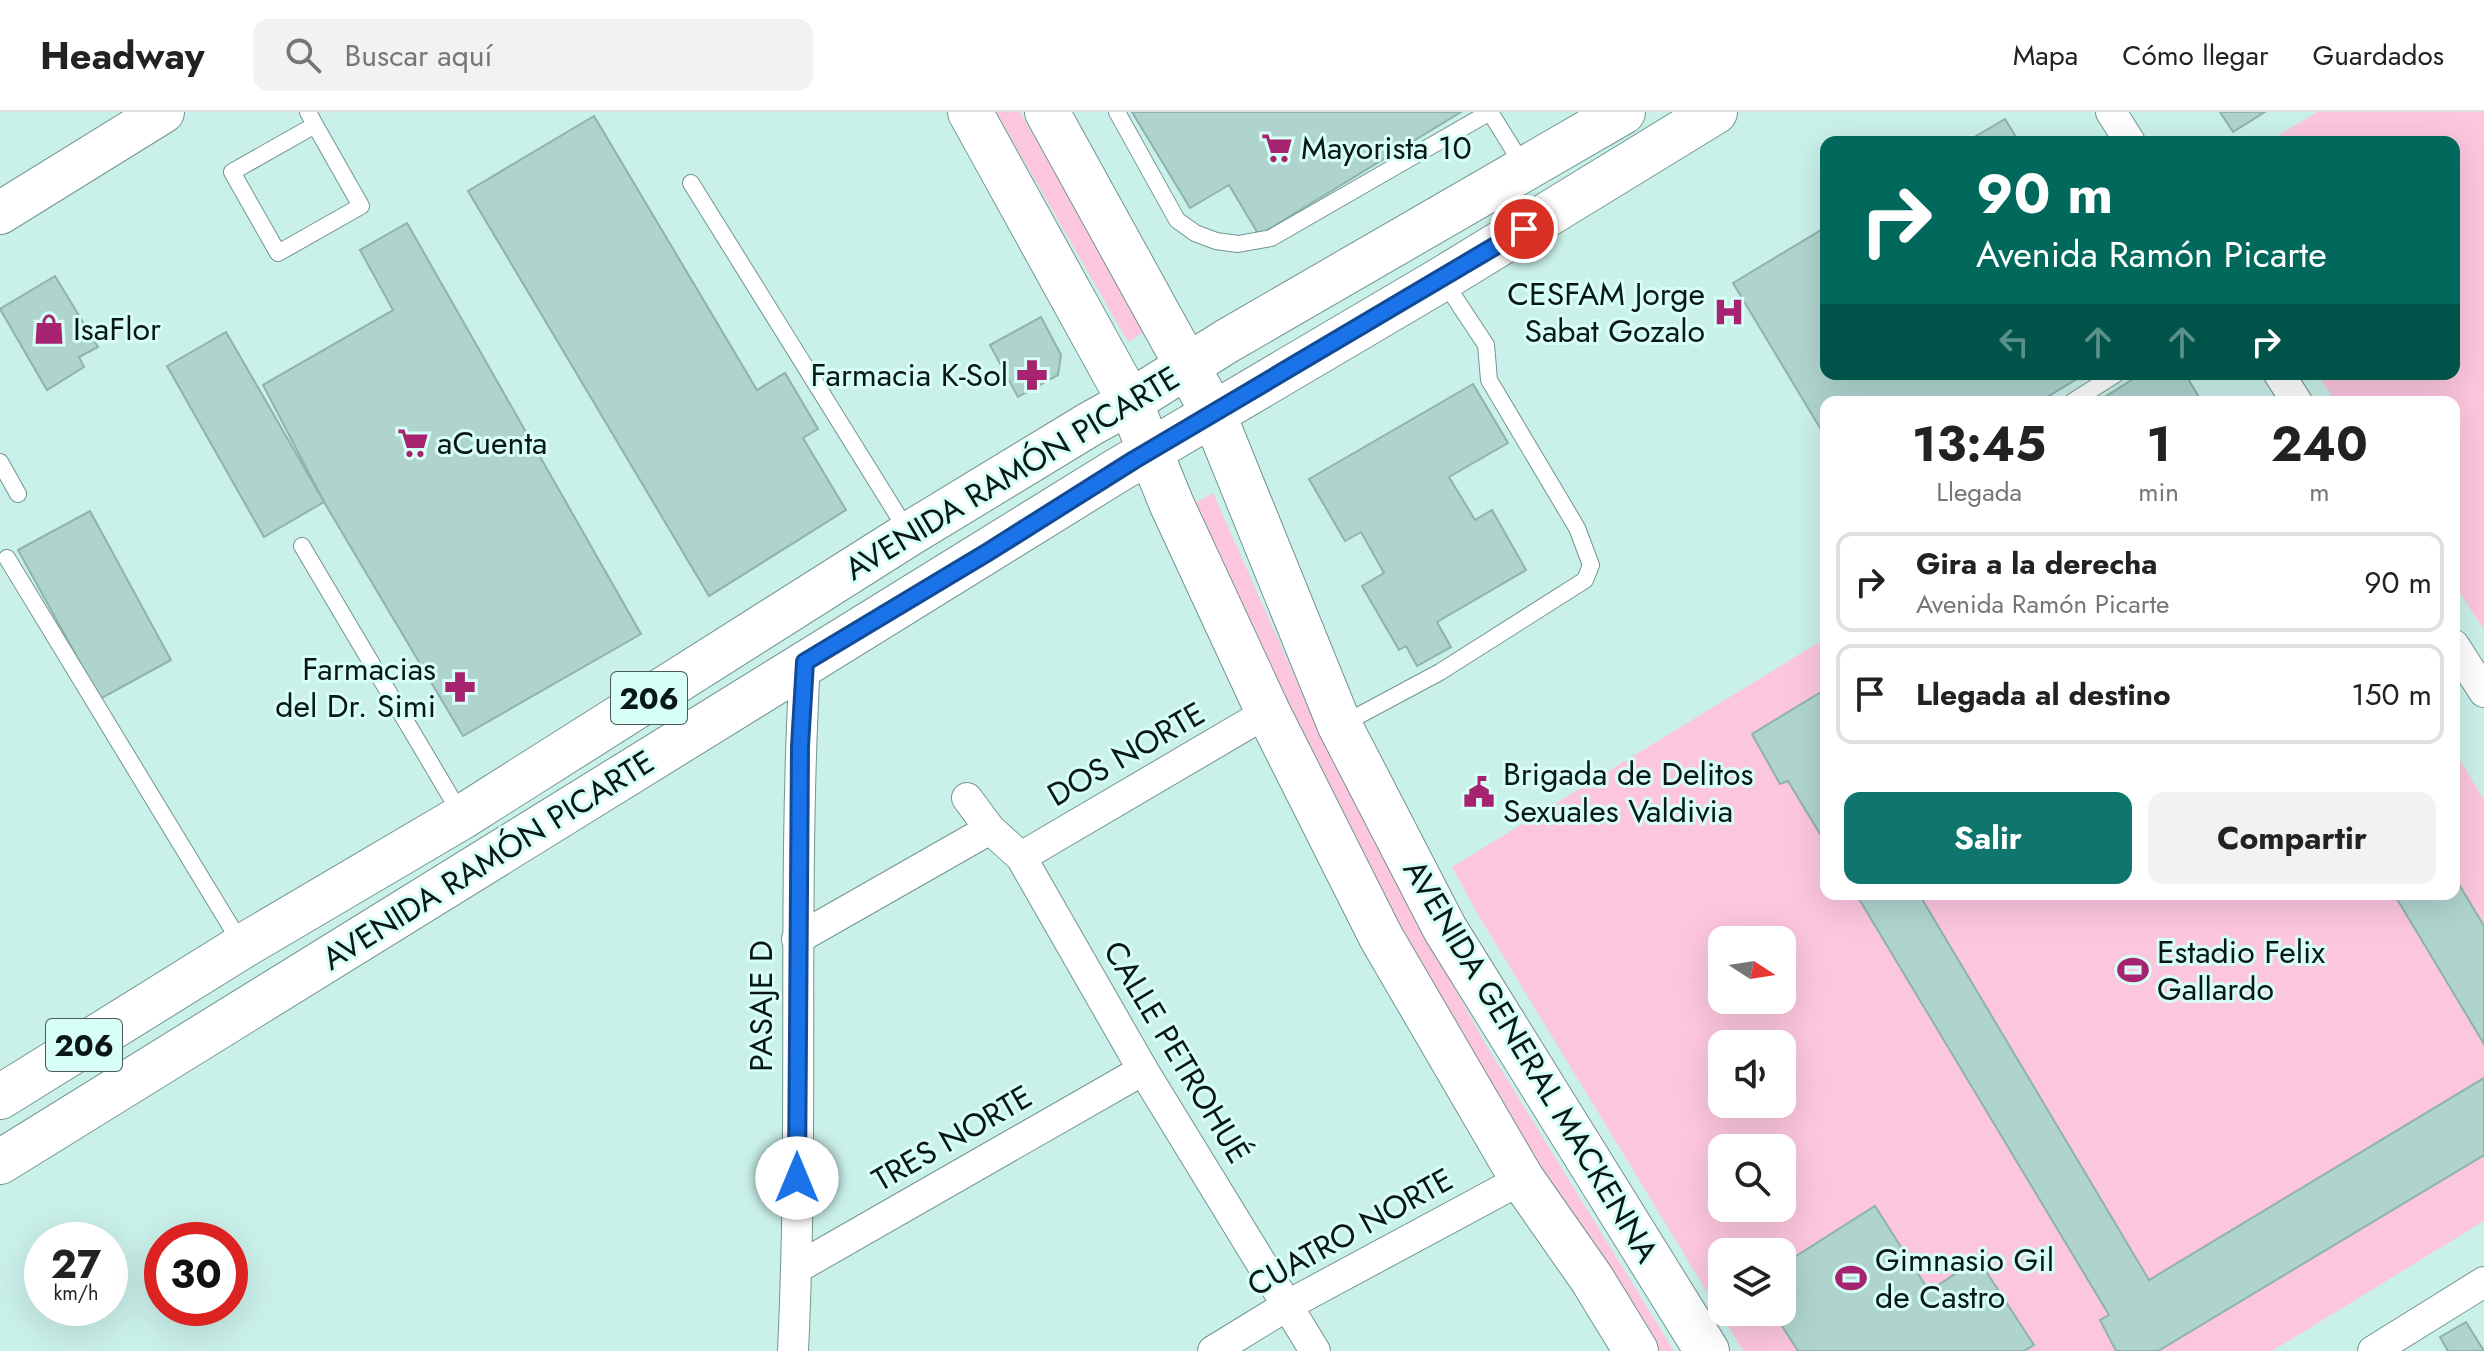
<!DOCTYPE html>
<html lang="es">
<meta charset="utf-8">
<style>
body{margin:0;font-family:Jost,sans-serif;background:#f2f2f2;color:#222;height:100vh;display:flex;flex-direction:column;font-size:30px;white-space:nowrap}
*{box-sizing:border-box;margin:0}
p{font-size:26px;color:#767676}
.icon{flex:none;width:44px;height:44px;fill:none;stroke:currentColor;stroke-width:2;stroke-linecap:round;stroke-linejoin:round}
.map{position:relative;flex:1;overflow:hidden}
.sheet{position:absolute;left:1820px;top:284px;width:640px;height:504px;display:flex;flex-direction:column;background:#fff;border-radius:16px;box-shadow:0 8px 32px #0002}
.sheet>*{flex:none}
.top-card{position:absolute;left:1820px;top:24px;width:640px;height:244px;border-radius:16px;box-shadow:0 8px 32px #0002;background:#00695c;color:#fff;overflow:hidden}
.needle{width:52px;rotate:102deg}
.controls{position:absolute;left:1708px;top:814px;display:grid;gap:16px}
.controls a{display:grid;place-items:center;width:88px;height:88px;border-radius:16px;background:#fff;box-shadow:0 8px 32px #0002;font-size:40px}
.speed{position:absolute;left:24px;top:1110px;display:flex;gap:16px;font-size:40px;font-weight:700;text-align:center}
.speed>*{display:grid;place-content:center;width:104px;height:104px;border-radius:50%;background:#fff;box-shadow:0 8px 32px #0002;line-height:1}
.speed small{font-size:20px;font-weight:400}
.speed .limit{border:12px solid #d22;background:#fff;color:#111}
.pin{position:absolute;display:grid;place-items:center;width:68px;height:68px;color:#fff;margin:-34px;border:4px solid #fff;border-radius:50%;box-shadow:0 2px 8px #0007}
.me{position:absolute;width:88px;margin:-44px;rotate:0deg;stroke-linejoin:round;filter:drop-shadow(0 0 6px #0008)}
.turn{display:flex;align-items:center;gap:28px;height:168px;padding:0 24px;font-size:36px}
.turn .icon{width:104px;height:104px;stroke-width:2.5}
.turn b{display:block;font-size:56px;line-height:68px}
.lanes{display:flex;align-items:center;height:76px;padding:0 24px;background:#0003;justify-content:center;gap:40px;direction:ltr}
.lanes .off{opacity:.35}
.eta{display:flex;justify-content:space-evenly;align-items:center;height:136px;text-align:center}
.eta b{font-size:48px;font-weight:700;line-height:56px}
.primary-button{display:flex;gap:16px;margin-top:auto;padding:16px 24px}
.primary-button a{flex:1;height:92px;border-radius:16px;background:#0f766e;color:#fff;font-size:32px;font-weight:700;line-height:92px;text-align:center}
.primary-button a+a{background:#f2f2f2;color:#222}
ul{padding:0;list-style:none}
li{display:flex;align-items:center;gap:24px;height:100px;margin:0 16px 12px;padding:0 8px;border:4px solid #e0e0e0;border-radius:16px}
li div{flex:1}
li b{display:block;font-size:30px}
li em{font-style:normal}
header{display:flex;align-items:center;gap:48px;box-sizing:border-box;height:112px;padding:0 40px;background:#fff;border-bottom:2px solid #e0e0e0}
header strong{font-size:38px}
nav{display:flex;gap:44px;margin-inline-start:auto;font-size:28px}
.search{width:560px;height:72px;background:#f2f2f2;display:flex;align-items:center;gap:20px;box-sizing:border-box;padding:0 28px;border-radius:16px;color:#767676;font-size:30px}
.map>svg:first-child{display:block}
</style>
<header>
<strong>Headway</strong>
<div class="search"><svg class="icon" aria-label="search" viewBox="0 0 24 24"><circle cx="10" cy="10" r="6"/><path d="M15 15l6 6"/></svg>Buscar aquí</div>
<nav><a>Mapa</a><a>Cómo llegar</a><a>Guardados</a></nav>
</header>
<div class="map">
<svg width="2484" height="1239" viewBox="0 0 2484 1239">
<rect width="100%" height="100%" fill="#caf0ea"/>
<g fill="#fcc6de" fill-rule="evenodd">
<path d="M996 0H1020L1145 219 1128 230Z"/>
<path d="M2317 0H2484V518L2454 472V290H2336L2317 262H2454V30H2268Z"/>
<path d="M1213 381 1328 640 1400 778 1486 933 1674 1239H1650L1398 824 1295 614 1195 391Z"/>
<path d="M1826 526V782H2454V638L2484 688V1109L2272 1239H1743L1477 801 1452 755ZM1722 828H1782V888H1722ZM1722 932H1782V992H1722ZM1722 1036H1782V1096H1722ZM1722 1140H1782V1200H1722Z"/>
</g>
<g fill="#afd4ce" stroke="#8eb2ac" stroke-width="2">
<path d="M1132 0H1461L1259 123 1229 73 1190 96Z"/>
<path d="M2220 0H2265L2233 20Z"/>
<path d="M594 4 757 278 785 261 818 317 803 326 846 398 709 484 468 79Z"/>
<path d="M2005 7 2019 30H1966Z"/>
<path d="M407 111 641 522 463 624 324 390 263 273 393 198 360 138Z"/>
<path d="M1826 115V262H2085L2039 290H1826V326L1733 171Z"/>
<path d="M55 164 98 235 79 245 84 255 47 278 0 197Z"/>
<path d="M1041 205 1061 243 1058 263 1018 285 990 233Z"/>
<path d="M226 220 324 390 264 425 167 254Z"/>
<path d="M2141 262H2185L2202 290H2097Z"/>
<path d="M1473 272 1508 331 1449 365 1475 408 1492 398 1526 458 1437 510 1451 535 1417 554 1406 534 1399 538 1362 474 1384 461 1361 420 1345 429 1309 367Z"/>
<path d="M90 399 171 548 100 587 18 438Z"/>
<path d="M1826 577V732L1788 669 1780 672 1752 622Z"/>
<path d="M2454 764 2484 814V932L2394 782H2454Z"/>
<path d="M1856 782H1919L2149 1168 2484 966V1043L2158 1239H2116L2100 1208 2109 1203Z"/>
<path d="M1875 1094 1929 1179 1978 1147 2034 1233 2024 1239H1798L1773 1200H1782V1153Z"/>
<path d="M2466 1210 2484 1239H2448L2440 1225Z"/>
</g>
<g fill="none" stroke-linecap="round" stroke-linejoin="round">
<defs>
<g id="lane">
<path d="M308 0 315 13 361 94 278 141 232 60 315 13"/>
<path d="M1117 0 1177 108 1195 121 1216 129 1238 132 1271 126 1490 0 1524 55"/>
<path d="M691 71 908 420"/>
<path d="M2072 290 2116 262"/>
<path d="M0 350 18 382"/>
<path d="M302 434 462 704"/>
<path d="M7 446 242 833"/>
<path d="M1341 613 1440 560 1585 468 1591 453 1577 416 1489 268 1486 233 1443 168"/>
</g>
<g id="street">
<path d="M2111 0 2130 30"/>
<path d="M2279 262 2297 290"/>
<path d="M2454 533 2484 580"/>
<path d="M967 686 990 717 1021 745 1143 958 1315 1239"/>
<path d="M1021 745 1268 600"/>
<path d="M797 827 990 717"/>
<path d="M797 1156 1143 958"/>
<path d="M793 1239C804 1010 792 780 805 550"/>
<path d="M1213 1239 1288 1193 1522 1067"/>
<path d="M2373 1239 2484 1170"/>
</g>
<path id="secondary" d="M0 101 163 0"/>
<g id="primary">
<path d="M970 0 1130 290 1172 393 1268 600 1381 825 1522 1067 1592 1167 1636 1239"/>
<path d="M1047 0 1213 301 1340 614 1445 817 1707 1239"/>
</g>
<g id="highway">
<path d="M0 985 243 834 462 705 909 422 1090 312 1130 290 1227 229 1623 0"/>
<path d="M0 1050 1118 358 1442 167 1715 0"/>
</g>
</defs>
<use href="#lane" stroke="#729590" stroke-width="18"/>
<use href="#street" stroke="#729590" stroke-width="32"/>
<use href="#secondary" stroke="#729590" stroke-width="44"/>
<use href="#primary" stroke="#729590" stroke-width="46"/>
<use href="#highway" stroke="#729590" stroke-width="46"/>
<use href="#lane" stroke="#fff" stroke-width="16"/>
<use href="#street" stroke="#fff" stroke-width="30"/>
<use href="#secondary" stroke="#fff" stroke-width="42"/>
<use href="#primary" stroke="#fff" stroke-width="44"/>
<use href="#highway" stroke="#fff" stroke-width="44"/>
</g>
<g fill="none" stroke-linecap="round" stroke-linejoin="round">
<defs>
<path id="route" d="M797 1066 800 634 805 550 988 440 1134 348 1524 117"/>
</defs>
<use href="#route" stroke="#114b97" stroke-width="20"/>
<use href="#route" stroke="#1a73e8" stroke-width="14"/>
</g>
<defs>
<symbol id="supermarket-bare" viewBox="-9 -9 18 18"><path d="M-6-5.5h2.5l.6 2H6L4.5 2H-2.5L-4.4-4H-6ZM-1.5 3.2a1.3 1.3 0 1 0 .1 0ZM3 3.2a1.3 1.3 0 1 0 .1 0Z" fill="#a6236f" stroke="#d7fef7" stroke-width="2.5" paint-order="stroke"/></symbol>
<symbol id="hospital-bare" viewBox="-9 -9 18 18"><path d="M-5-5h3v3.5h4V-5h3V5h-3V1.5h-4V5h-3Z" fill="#a6236f" stroke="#d7fef7" stroke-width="2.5" paint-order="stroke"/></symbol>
<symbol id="shop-bare" viewBox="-9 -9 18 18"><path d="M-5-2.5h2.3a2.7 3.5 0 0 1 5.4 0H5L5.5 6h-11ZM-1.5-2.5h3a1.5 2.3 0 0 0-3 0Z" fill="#a6236f" stroke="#d7fef7" stroke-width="2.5" paint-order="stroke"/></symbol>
<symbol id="pharmacy-bare" viewBox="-9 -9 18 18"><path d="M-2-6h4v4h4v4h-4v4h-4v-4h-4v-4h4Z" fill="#a6236f" stroke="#d7fef7" stroke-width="2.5" paint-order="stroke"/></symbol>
<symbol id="civic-bare" viewBox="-9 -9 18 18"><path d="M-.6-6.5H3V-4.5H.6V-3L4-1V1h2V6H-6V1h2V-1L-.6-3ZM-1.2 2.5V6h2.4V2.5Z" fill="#a6236f" stroke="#d7fef7" stroke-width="2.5" paint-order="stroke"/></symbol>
<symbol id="stadium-bare" viewBox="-9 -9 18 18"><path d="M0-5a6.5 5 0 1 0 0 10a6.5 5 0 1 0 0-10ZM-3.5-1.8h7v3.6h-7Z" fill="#a6236f" stroke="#d7fef7" stroke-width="2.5" paint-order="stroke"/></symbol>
</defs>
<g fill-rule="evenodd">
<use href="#supermarket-bare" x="1255" y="14" width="44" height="44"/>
<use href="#hospital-bare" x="1707" y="178" width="44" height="44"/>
<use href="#shop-bare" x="27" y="195" width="44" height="44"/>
<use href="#pharmacy-bare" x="1010" y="241" width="44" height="44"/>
<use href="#supermarket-bare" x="391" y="309" width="44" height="44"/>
<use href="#pharmacy-bare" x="438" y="553" width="44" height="44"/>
<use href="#civic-bare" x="1457" y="658" width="44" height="44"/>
<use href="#stadium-bare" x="2111" y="836" width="44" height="44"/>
<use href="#stadium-bare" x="1829" y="1144" width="44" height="44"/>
</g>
<g text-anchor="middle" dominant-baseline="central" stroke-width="6" stroke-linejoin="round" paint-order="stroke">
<g fill="#d7fef7" stroke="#475c59" stroke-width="2">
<rect x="611" y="560" width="76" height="52" rx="6"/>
<rect x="46" y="907" width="76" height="52" rx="6"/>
</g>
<g font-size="30" font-weight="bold" fill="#091715">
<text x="649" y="586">206</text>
<text x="84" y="933">206</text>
</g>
<g font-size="32" fill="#091715" stroke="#d7fef7" text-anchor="start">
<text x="1301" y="36">Mayorista 10</text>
<text x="1705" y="182" text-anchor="end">CESFAM Jorge<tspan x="1705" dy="37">Sabat Gozalo</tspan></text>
<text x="73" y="217">IsaFlor</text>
<text x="1008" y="263" text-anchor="end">Farmacia K-Sol</text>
<text x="437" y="331">aCuenta</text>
<text x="436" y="557" text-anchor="end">Farmacias<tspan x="436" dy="37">del Dr. Simi</tspan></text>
<text x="1503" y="662">Brigada de Delitos<tspan x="1503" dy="37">Sexuales Valdivia</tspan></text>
<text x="2157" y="840">Estadio Felix<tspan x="2157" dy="37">Gallardo</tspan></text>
<text x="1875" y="1148">Gimnasio Gil<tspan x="1875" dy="37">de Castro</tspan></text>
</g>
<g font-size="32" fill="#091715" stroke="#d7fef7">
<text transform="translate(1012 361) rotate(-31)">AVENIDA RAMÓN PICARTE</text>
<text transform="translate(1126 642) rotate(-30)">DOS NORTE</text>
<text transform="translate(488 748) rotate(-32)">AVENIDA RAMÓN PICARTE</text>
<text transform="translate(761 894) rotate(-90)">PASAJE D</text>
<text transform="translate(1177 940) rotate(59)">CALLE PETROHUÉ</text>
<text transform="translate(1531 949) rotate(59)">AVENIDA GENERAL MACKENNA</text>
<text transform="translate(952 1026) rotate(-30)">TRES NORTE</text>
<text transform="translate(1350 1120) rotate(-29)">CUATRO NORTE</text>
</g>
</g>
</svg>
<div class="controls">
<a><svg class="needle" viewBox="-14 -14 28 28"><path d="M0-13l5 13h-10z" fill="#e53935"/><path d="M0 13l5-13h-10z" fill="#767676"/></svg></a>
<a><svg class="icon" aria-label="sound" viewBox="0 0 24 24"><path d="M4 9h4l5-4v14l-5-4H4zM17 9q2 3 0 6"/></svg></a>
<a><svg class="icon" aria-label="search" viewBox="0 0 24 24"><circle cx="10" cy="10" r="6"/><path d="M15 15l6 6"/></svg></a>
<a><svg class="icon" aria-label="layers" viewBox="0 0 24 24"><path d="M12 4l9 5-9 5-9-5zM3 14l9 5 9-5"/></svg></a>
</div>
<div class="speed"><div>27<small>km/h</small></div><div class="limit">30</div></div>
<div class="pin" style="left:1524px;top:117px;background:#d93025"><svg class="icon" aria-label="arrive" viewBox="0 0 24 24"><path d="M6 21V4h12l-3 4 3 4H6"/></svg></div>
<svg class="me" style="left:797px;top:1066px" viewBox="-20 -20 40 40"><circle r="19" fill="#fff"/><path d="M0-13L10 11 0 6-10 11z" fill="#1a73e8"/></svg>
<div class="top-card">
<div class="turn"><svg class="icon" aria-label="right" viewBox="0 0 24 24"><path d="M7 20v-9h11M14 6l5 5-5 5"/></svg><div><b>90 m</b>Avenida Ramón Picarte</div></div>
<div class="lanes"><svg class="icon off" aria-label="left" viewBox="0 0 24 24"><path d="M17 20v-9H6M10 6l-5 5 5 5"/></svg><svg class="icon off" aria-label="ahead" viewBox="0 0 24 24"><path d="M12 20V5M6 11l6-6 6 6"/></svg><svg class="icon off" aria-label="ahead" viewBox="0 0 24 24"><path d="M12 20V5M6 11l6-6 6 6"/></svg><svg class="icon" aria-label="right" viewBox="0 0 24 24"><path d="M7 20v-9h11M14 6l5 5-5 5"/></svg></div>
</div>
<section class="sheet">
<div class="eta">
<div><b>13:45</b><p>Llegada</p></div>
<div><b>1</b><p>min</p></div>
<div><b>240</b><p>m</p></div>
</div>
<ul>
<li><svg class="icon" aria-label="right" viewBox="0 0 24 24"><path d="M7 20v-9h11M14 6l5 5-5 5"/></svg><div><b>Gira a la derecha</b><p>Avenida Ramón Picarte</p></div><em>90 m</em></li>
<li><svg class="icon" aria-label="arrive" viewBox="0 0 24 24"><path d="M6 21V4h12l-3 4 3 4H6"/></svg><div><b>Llegada al destino</b></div><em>150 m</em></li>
</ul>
<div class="primary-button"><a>Salir</a><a>Compartir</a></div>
</section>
</div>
